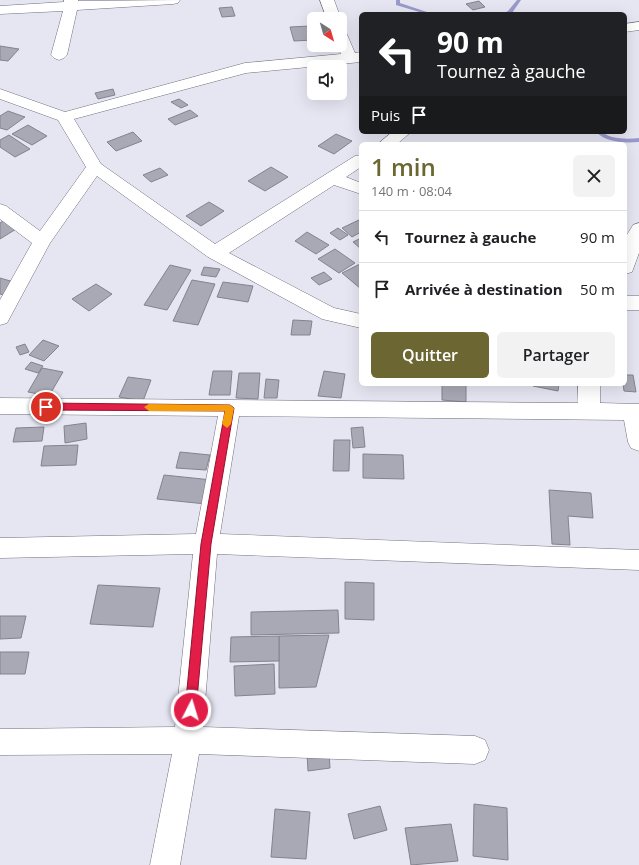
<!DOCTYPE html>
<html lang="fr">
<meta charset="utf-8">
<style>
body{margin:0;font-family:"Open Sans",sans-serif;background:#f2f2f2;color:#202124;height:100vh;display:flex;flex-direction:column;font-size:15px;white-space:nowrap}
*{box-sizing:border-box;margin:0}
p{font-size:13px;color:#757577}
.icon{flex:none;width:22px;height:22px;fill:none;stroke:currentColor;stroke-width:2;stroke-linecap:round;stroke-linejoin:round}
.map{position:relative;flex:1;overflow:hidden}
.sheet{position:absolute;left:359px;top:142px;width:268px;height:244px;display:flex;flex-direction:column;background:#fff;border-radius:6px;box-shadow:0 4px 16px #0002}
.sheet>*{flex:none}
.top-card{position:absolute;left:359px;top:12px;width:268px;height:122px;border-radius:6px;box-shadow:0 4px 16px #0002;background:#202124;color:#fff;overflow:hidden}
.needle{width:26px;rotate:143deg}
.buttons{position:absolute;left:307px;top:12px;display:grid;gap:8px}
.buttons a{display:grid;place-items:center;width:40px;height:40px;border-radius:6px;background:#fff;box-shadow:0 4px 16px #0002;font-size:20px}
.pin{position:absolute;display:grid;place-items:center;width:34px;height:34px;color:#fff;margin:-17px;border:2px solid #fff;border-radius:50%;box-shadow:0 1px 4px #0007}
.me{position:absolute;width:44px;margin:-22px;rotate:5deg;stroke-linejoin:round;filter:drop-shadow(0 0 3px #0008)}
.turn{display:flex;align-items:center;gap:14px;height:84px;padding:0 12px;font-size:18px}
.turn .icon{width:52px;height:52px;stroke-width:2.5}
.turn b{display:block;font-size:28px;line-height:34px}
.then{display:flex;align-items:center;height:38px;padding:0 12px;background:#0003;gap:8px;font-size:15px}
.round{display:grid;place-items:center;flex:none;width:42px;height:42px;border-radius:6px;background:#f2f2f2}
.summary{display:flex;align-items:center;justify-content:space-between;height:68px;padding:0 12px}
h1{font-size:24px;font-weight:600;line-height:30px;color:#6b6632}
.button{display:flex;gap:8px;margin-top:auto;padding:8px 12px}
.button a{flex:1;height:46px;border-radius:6px;background:#6b6632;color:#fff;font-size:16px;font-weight:600;line-height:46px;text-align:center}
.button a+a{background:#f2f2f2;color:#202124}
ul{padding:0;list-style:none}
li{display:flex;align-items:center;gap:12px;height:52px;padding:0 12px;border-top:1px solid #e0e0e0}
li div{flex:1}
li b{display:block;font-size:15px}
li em{font-style:normal}
.map>svg:first-child{display:block}
</style>
<div class="map">
<svg width="639" height="865" viewBox="0 0 639 865">
<rect width="100%" height="100%" fill="#e6e6f3"/>
<g fill="none" stroke-linecap="round" stroke-linejoin="round">
<g fill="#999acb" fill-rule="evenodd">
<path d="M396 0H400V3L433 14H426L396 5Z"/>
<path d="M517 0H521L512 13 502 14 508 11Z"/>
<path d="M596 132C603 132 606 135 612 137 621 139 630 139 639 138V142C625 143 607 143 596 132Z"/>
</g>
</g>
<g fill="#a9a9b5" stroke="#82838e">
<path d="M479 1 485 7 473 10 466 4Z"/>
<path d="M232 7 235 16 222 17 219 8Z"/>
<path d="M310 26 313 40 294 41 290 27Z"/>
<path d="M0 46 19 49 8 61 0 60Z"/>
<path d="M113 89 115 95 98 99 95 93Z"/>
<path d="M179 99 188 105 181 108 171 102Z"/>
<path d="M190 110 198 116 175 125 168 119Z"/>
<path d="M8 111 25 117 7 130 0 128V116Z"/>
<path d="M28 125 47 136 32 145 12 134Z"/>
<path d="M133 132 142 141 116 151 107 142Z"/>
<path d="M336 134 352 141 334 154 318 146Z"/>
<path d="M9 135 30 149 15 157 0 147V140Z"/>
<path d="M271 167 288 177 265 191 248 181Z"/>
<path d="M160 168 168 175 151 182 143 175Z"/>
<path d="M209 202 224 211 201 226 186 216Z"/>
<path d="M7 218 21 226 0 239V223Z"/>
<path d="M361 219V232L352 237 342 228Z"/>
<path d="M338 228 348 235 340 240 330 233Z"/>
<path d="M307 232 329 245 316 254 295 241Z"/>
<path d="M361 238V249L353 242Z"/>
<path d="M335 249 355 263 339 273 318 259Z"/>
<path d="M360 264 361 265V289L342 273Z"/>
<path d="M170 265 191 270 167 310 144 305Z"/>
<path d="M204 267 220 269 216 277 201 275Z"/>
<path d="M324 272 332 279 319 285 311 278Z"/>
<path d="M0 278 21 284 10 297 0 294Z"/>
<path d="M192 280 215 284 198 325 173 321Z"/>
<path d="M223 282 253 286 248 302 217 297Z"/>
<path d="M96 284 112 294 89 311 72 299Z"/>
<path d="M293 320 312 321 310 335H291Z"/>
<path d="M43 340 59 346 44 361 29 355Z"/>
<path d="M25 344 29 352 20 355 16 347Z"/>
<path d="M31 362 43 366 38 373 25 369Z"/>
<path d="M42 368 63 372 49 396 28 392Z"/>
<path d="M213 371H232L230 395H209Z"/>
<path d="M324 371 345 374 341 398 318 396Z"/>
<path d="M239 373H260L258 399 236 398Z"/>
<path d="M625 375H633L636 392 624 391 623 384H625Z"/>
<path d="M128 377 151 380 143 401 119 397Z"/>
<path d="M266 379 279 380 277 398H264Z"/>
<path d="M442 384H466V402L442 400Z"/>
<path d="M533 384H559L558 391 533 386Z"/>
<path d="M86 423 87 439 65 443 64 426Z"/>
<path d="M44 427 42 441 13 442 16 428Z"/>
<path d="M363 427 365 447 353 448 351 428Z"/>
<path d="M334 440H350L349 471H333Z"/>
<path d="M78 445 76 465 41 466 44 446Z"/>
<path d="M180 452 210 455 206 470 176 468Z"/>
<path d="M363 454 403 455 404 479 363 478Z"/>
<path d="M164 475 212 480 206 504 157 499Z"/>
<path d="M549 490 591 493 593 518 568 516 570 545 552 544Z"/>
<path d="M345 582 374 583V620L345 619Z"/>
<path d="M98 585 160 588 153 627 90 624Z"/>
<path d="M338 610 339 633 251 635V612Z"/>
<path d="M0 616H26L21 638 0 639Z"/>
<path d="M329 635 316 687 279 688V636Z"/>
<path d="M279 636V661L230 662 231 637Z"/>
<path d="M0 652H29L25 674H0Z"/>
<path d="M274 664 275 694 235 696 234 666Z"/>
<path d="M329 752 330 768 308 771 307 754Z"/>
<path d="M474 804 507 808 508 860 473 856Z"/>
<path d="M380 806 387 830 354 839 348 814Z"/>
<path d="M275 809 310 812 306 859 271 857Z"/>
<path d="M451 824 458 861 411 865 405 828Z"/>
</g>
<g fill="none" stroke-linecap="round" stroke-linejoin="round">
<defs>
<g id="minor">
<path d="M64 0H78V1L180 0 178 3 173 4 77 10 67 55 64 58 59 60 54 58 51 55 63 11 0 14V6L64 2Z"/>
<path d="M320 0H334L341 19 340 21V19H327Z"/>
<path d="M639 22V30L625 32V24Z"/>
<path d="M340 29 345 30 355 53 361 52V62L246 73 74 119 101 164 215 244 355 156 361 155V167L346 177 361 183V194L334 185 229 253 334 308 361 314V328L322 319 208 257 97 176 50 243 7 323 0 325V300L32 243 0 219V204L6 206 40 231 86 167 58 120 0 99V89L65 112 245 63 341 54 337 45H340Z"/>
<path d="M392 132H411L397 144H378Z"/>
<path d="M639 223V253L632 272 625 274V238L633 225Z"/>
<rect x="625" y="296" width="14" height="14"/>
<path d="M578 384H600V403L639 404V451L631 448 628 442 624 420 239 416 220 534 639 550V570L217 554 203 727 475 736 485 740 489 750 485 760 475 764 199 754 180 865H150L172 754 0 755V729L175 727 193 554 0 558V538L196 534 218 416 0 414V398L578 403Z"/>
</g>
</defs>
<use href="#minor" stroke="#6f707b" stroke-width="1"/>
<use href="#minor" fill="#fff" fill-rule="evenodd"/>
</g>
<path fill="#e11d48" stroke="#92132f" d="M46 403 230 405 234 408 211 544 196 710 195 714 191 715 187 714 185 710 201 544 225 411 46 410 42 407Z"/>
<path fill="#f59e0b" d="M149 404 230 405 234 408 231 424 227 428 222 424 225 411H149L144 407Z"/>
</svg>
<div class="buttons">
<a><svg class="needle" viewBox="-14 -14 28 28"><path d="M0-13l5 13h-10z" fill="#e53935"/><path d="M0 13l5-13h-10z" fill="#757577"/></svg></a>
<a><svg class="icon" aria-label="sound" viewBox="0 0 24 24"><path d="M4 9h4l5-4v14l-5-4H4zM17 9q2 3 0 6"/></svg></a>
</div>
<div class="pin" style="left:46px;top:407px;background:#d93025"><svg class="icon" aria-label="arrive" viewBox="0 0 24 24"><path d="M6 21V4h12l-3 4 3 4H6"/></svg></div>
<svg class="me" style="left:191px;top:710px" viewBox="-20 -20 40 40"><circle r="17" fill="#e11d48" stroke="#fff" stroke-width="3"/><path d="M0-11L8 9 0 5-8 9z" fill="#fff"/></svg>
<div class="top-card">
<div class="turn"><svg class="icon" aria-label="left" viewBox="0 0 24 24"><path d="M17 20v-9H6M10 6l-5 5 5 5"/></svg><div><b>90 m</b>Tournez à gauche</div></div>
<div class="then">Puis<svg class="icon" aria-label="arrive" viewBox="0 0 24 24"><path d="M6 21V4h12l-3 4 3 4H6"/></svg></div>
</div>
<section class="sheet">
<div class="summary"><div><h1>1 min</h1><p>140 m · 08:04</p></div><a class="round"><svg class="icon" aria-label="close" viewBox="0 0 24 24"><path d="M6 6l12 12M18 6L6 18"/></svg></a></div>
<ul>
<li><svg class="icon" aria-label="left" viewBox="0 0 24 24"><path d="M17 20v-9H6M10 6l-5 5 5 5"/></svg><div><b>Tournez à gauche</b></div><em>90 m</em></li>
<li><svg class="icon" aria-label="arrive" viewBox="0 0 24 24"><path d="M6 21V4h12l-3 4 3 4H6"/></svg><div><b>Arrivée à destination</b></div><em>50 m</em></li>
</ul>
<div class="button"><a>Quitter</a><a>Partager</a></div>
</section>
</div>
